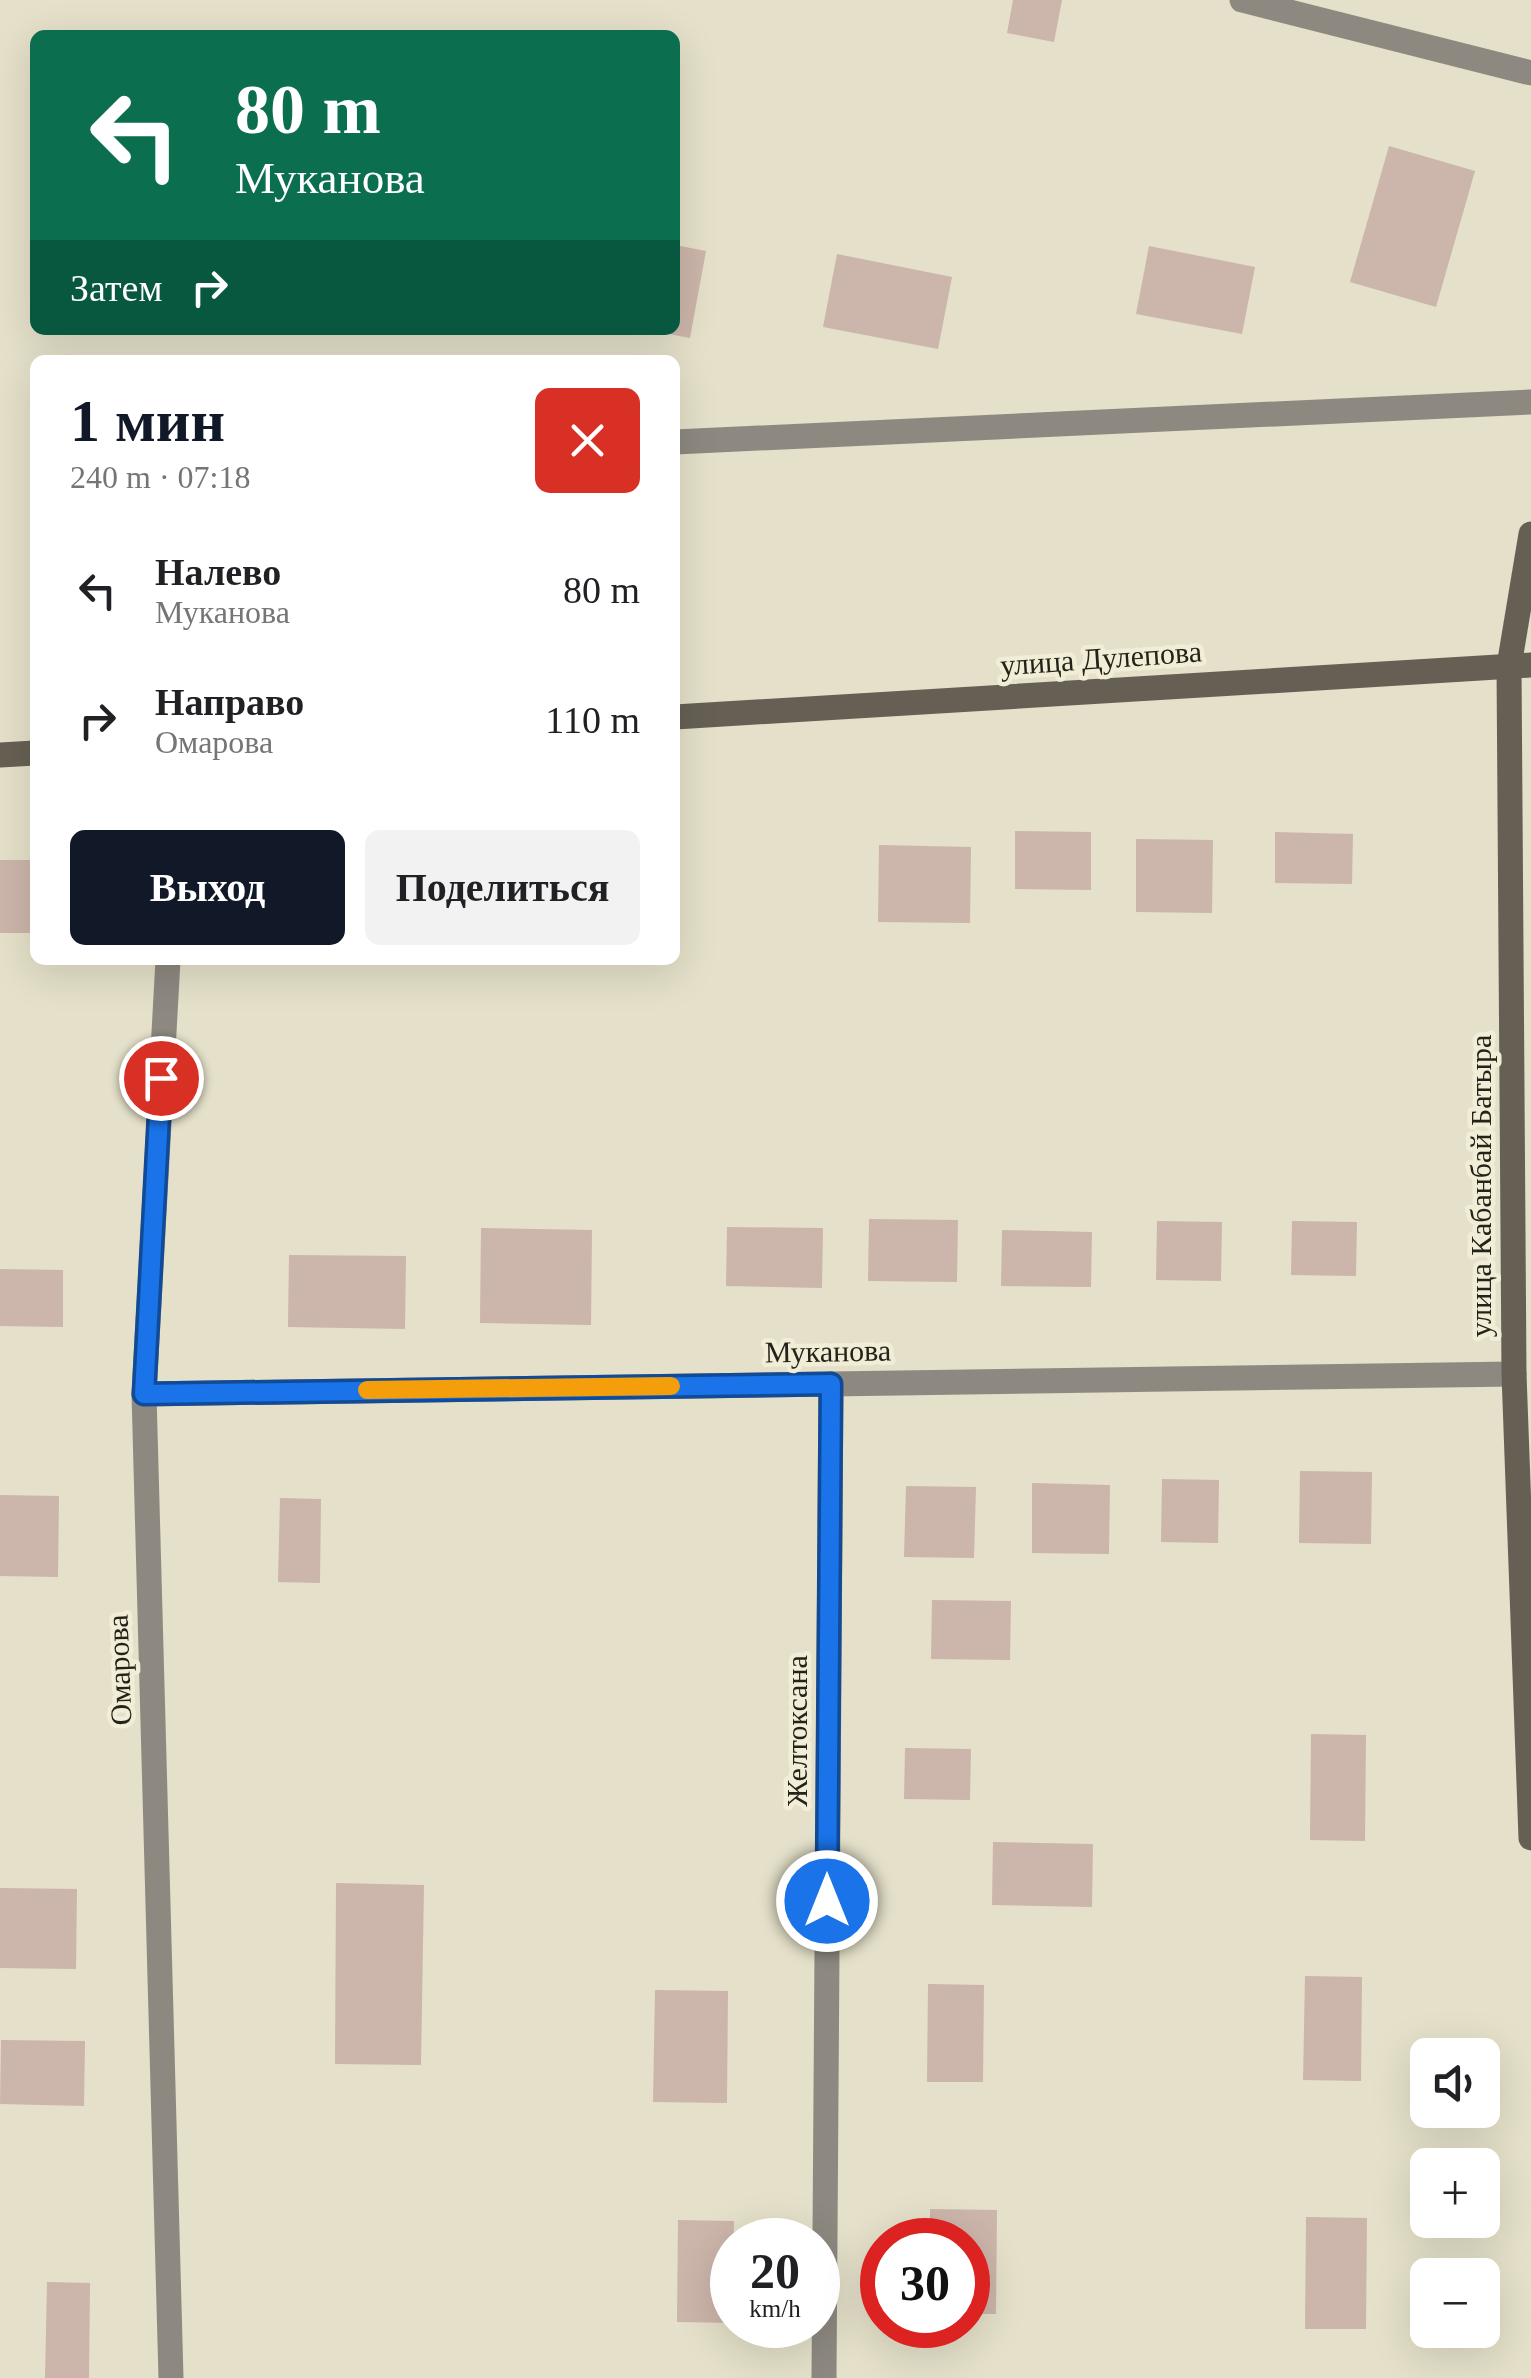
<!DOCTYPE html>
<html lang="ru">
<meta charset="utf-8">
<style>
body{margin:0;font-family:"Times New Roman",serif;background:#f2f2f2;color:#202124;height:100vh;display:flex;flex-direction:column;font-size:38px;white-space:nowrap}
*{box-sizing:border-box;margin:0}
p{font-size:32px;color:#757577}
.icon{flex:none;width:55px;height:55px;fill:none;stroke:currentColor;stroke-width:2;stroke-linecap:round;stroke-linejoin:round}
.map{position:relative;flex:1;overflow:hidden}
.drawer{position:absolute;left:30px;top:355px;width:650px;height:610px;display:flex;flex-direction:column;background:#fff;border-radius:15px;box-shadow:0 10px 40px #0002}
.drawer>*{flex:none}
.hud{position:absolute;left:30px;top:30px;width:650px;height:305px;border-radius:15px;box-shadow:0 10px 40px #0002;background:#0b6e4f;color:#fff;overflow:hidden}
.controls{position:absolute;left:1410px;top:2038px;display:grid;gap:20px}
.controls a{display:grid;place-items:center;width:90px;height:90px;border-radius:15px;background:#fff;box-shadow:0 10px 40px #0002;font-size:50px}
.speed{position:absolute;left:710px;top:2218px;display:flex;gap:20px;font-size:50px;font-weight:700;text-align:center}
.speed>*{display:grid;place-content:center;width:130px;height:130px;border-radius:50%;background:#fff;box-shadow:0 10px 40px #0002;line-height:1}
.speed small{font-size:25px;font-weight:400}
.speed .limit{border:15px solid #d22;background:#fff;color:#111}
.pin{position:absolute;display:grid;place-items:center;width:85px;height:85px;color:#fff;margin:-42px;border:5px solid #fff;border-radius:50%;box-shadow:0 2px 10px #0007}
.me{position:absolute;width:110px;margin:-55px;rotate:0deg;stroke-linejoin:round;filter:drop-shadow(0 0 8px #0008)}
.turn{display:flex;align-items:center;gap:35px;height:210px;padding:0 40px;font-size:45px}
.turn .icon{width:130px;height:130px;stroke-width:2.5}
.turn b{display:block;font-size:70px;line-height:85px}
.then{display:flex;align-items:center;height:95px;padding:0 40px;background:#0003;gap:20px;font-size:38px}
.round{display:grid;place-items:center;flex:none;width:105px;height:105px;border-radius:15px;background:#f2f2f2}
.headline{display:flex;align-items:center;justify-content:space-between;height:170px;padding:0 40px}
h1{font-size:60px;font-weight:700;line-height:75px;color:#111827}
.action{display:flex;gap:20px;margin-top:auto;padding:20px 40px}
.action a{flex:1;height:115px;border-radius:15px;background:#111827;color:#fff;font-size:40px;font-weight:700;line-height:115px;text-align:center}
.action a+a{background:#f2f2f2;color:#202124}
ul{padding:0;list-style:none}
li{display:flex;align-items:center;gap:30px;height:130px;padding:0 40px}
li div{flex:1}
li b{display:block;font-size:38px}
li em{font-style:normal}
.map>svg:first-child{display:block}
</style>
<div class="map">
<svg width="1531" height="2378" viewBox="0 0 1531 2378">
<rect width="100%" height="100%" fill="#e4e0c9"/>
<g fill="#ccb5aa">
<path d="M1013 0H1062L1054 42 1007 33Z"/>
<path d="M1389 146 1475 171 1436 307 1350 282Z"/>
<path d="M675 245 706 251 690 338 658 332 675 330Z"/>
<path d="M1149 246 1255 267 1242 334 1136 314Z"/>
<path d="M837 254 952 277 938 349 823 327Z"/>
<path d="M1015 831 1091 832V890L1015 889Z"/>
<path d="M1275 832 1353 834 1352 884 1275 883Z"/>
<path d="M1136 839 1213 840 1212 913 1136 912Z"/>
<path d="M879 845 971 847 970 923 878 922Z"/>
<rect x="0" y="860" width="35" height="73"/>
<path d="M869 1219 958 1220 957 1282 868 1281Z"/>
<path d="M1157 1221 1222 1222 1221 1281 1156 1280Z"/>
<path d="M1292 1221 1357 1222 1356 1276 1291 1275Z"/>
<path d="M727 1227 823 1228 822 1288 726 1286Z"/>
<path d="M481 1228 592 1230 591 1325 480 1323Z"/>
<path d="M1002 1230 1092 1232 1091 1287 1001 1286Z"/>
<path d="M289 1255 406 1256 405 1329 288 1327Z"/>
<path d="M0 1269 63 1270V1327L0 1326Z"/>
<path d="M1300 1471 1372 1472 1371 1544 1299 1543Z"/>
<path d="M1162 1479 1219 1480 1218 1543 1161 1542Z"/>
<path d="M1032 1483 1110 1485 1109 1554 1032 1553Z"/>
<path d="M906 1486 976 1487 974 1558 904 1557Z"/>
<path d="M0 1495 59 1496 58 1577 0 1576Z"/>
<path d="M280 1498 321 1499 320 1583 278 1582Z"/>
<path d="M932 1600 1011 1601 1010 1660 931 1659Z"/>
<path d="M1311 1734 1366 1735 1365 1841 1310 1840Z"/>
<path d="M905 1748 971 1749 970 1800 904 1799Z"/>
<path d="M993 1842 1093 1844 1092 1907 992 1905Z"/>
<path d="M336 1883 424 1885 421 2065 335 2064Z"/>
<path d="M0 1888 77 1889 76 1969 0 1968Z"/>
<path d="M1305 1976 1362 1977 1361 2081 1303 2080Z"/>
<path d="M928 1984 984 1985 983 2082H927Z"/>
<path d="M655 1990 728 1991 727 2103 653 2102Z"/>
<path d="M1 2040 85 2041 84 2106 0 2104Z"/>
<path d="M930 2209 997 2210 996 2314H968V2240H930Z"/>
<path d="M1306 2217 1367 2218 1366 2329H1305Z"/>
<path d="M678 2220 734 2221 732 2323 677 2322Z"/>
<path d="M47 2282 90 2283 89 2378H45Z"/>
</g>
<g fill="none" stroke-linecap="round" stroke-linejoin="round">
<g stroke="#8d8980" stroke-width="25">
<path d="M1242 0 1531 73"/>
<path d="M675 442 1531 402"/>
<path d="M168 960 144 1394 171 2378"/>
<path d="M144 1394 1514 1374"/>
<path d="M824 2378 831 1384"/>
</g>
<g stroke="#666054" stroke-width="25">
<path d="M1531 534 1509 666 1514 1374 1531 1838"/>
<path d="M675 717 1531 665"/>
<path d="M0 755 35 753"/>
</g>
</g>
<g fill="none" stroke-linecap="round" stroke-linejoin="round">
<defs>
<path id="route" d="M161 1078 144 1394 831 1384 827 1901"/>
</defs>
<use href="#route" stroke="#114b97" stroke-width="25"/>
<use href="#route" stroke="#1a73e8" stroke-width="18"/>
<path stroke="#f59e0b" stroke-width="18" d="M367 1390 671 1386"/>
</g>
<g text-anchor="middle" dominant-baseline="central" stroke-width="9" stroke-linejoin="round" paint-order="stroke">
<g font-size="30" fill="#24231a" stroke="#f1edd6">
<text transform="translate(1101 658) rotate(-4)">улица Дулепова</text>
<text transform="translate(1480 1186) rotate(-90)">улица Кабанбай Батыра</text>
<text transform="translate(828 1351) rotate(-1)">Муканова</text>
<text transform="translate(119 1670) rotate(-92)">Омарова</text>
<text transform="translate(796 1731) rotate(-90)">Желтоксана</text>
</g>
</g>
</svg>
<div class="controls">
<a><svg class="icon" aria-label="sound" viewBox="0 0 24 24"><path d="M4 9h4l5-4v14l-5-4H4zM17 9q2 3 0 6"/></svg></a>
<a>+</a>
<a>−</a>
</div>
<div class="speed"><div>20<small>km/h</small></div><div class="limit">30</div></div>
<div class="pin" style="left:161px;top:1078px;background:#d93025"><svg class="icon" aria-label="arrive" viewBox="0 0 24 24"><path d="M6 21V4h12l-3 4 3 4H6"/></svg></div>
<svg class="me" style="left:827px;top:1901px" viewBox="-20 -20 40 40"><circle r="17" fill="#1a73e8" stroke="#fff" stroke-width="3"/><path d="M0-11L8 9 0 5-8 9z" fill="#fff"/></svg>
<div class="hud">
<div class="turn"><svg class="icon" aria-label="left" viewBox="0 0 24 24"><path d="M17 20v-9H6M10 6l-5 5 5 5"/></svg><div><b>80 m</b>Муканова</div></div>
<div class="then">Затем<svg class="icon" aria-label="right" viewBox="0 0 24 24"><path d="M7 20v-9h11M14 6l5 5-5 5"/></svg></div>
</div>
<section class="drawer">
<div class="headline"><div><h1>1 мин</h1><p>240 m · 07:18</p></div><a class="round" style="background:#d93025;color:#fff"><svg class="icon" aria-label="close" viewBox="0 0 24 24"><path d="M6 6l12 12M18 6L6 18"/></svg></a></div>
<ul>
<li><svg class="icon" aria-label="left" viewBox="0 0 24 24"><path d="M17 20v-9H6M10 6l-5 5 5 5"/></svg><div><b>Налево</b><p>Муканова</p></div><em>80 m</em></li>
<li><svg class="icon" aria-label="right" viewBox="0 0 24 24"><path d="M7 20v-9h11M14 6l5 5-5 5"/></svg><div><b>Направо</b><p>Омарова</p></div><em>110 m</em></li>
</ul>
<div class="action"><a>Выход</a><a>Поделиться</a></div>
</section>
</div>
